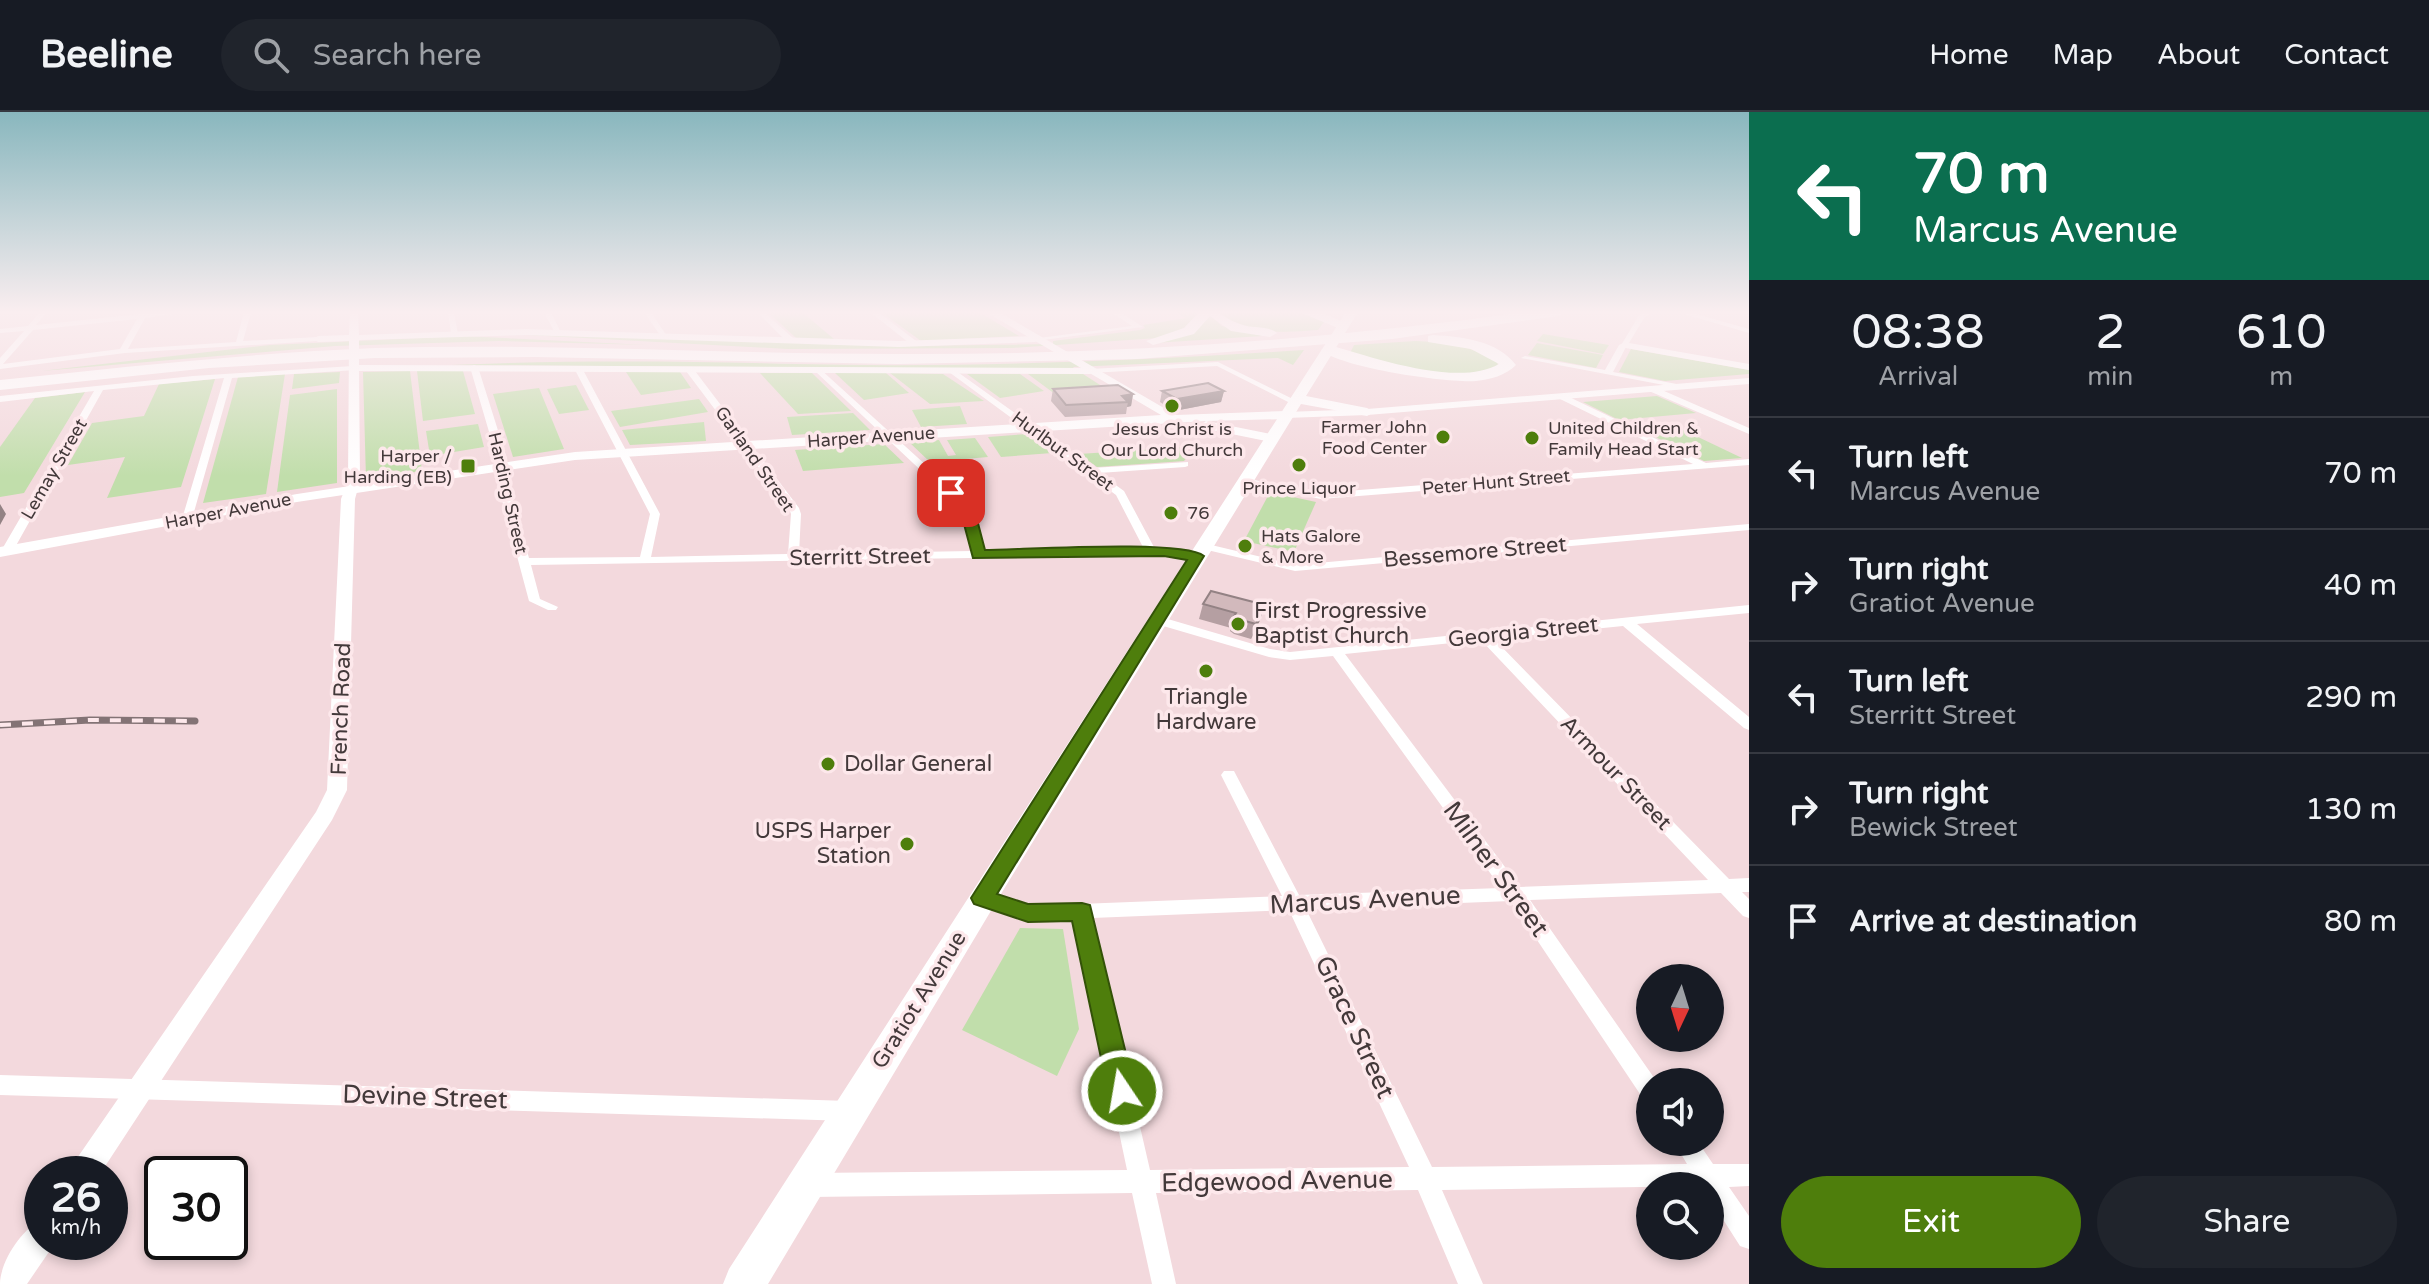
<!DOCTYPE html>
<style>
body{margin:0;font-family:"Varela Round",sans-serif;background:#20242c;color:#f1f3f6;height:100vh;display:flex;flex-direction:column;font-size:30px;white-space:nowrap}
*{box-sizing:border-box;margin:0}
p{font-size:26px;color:#9ea1a6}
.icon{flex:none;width:44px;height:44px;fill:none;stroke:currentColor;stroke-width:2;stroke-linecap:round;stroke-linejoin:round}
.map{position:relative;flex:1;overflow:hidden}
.panel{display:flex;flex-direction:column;background:#171b24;width:680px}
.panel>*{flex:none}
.top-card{background:#0b6e4f;color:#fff;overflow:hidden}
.needle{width:52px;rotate:184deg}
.tools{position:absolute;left:1636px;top:852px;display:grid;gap:16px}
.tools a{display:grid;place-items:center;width:88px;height:88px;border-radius:50%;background:#171b24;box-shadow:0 4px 12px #0003;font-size:40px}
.speed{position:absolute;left:24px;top:1044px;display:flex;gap:16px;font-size:40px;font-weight:700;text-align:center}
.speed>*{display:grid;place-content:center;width:104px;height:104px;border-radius:50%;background:#171b24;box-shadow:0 4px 12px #0003;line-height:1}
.speed small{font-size:20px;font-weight:400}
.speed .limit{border:4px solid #111;border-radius:12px;background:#fff;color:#111}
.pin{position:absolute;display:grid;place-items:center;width:68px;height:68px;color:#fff;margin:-34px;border-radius:16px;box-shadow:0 4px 12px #0006}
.me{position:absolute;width:88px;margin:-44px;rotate:348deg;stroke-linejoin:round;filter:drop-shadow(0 0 6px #0008)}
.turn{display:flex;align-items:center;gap:28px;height:168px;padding:0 32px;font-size:36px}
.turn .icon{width:104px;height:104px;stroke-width:2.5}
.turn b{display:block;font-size:56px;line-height:68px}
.eta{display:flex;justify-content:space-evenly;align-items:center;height:136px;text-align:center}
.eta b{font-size:48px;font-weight:600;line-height:56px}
.button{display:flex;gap:16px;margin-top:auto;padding:16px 32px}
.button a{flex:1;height:92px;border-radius:48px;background:#4e7e0c;color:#fff;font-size:32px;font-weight:600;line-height:92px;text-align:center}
.button a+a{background:#20242c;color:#f1f3f6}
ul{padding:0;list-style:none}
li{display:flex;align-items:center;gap:24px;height:112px;padding:0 32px;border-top:2px solid #363941}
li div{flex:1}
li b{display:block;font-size:30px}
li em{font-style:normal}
header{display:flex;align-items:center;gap:48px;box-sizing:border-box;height:112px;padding:0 40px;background:#171b24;border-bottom:2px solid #363941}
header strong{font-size:38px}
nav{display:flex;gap:44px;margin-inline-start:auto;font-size:28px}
.search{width:560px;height:72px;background:#20242c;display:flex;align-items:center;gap:20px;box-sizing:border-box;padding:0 28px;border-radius:44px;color:#9ea1a6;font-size:30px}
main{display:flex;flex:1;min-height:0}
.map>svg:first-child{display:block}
</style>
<header>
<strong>Beeline</strong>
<div class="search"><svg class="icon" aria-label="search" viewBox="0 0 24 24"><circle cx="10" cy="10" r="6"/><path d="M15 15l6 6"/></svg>Search here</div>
<nav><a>Home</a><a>Map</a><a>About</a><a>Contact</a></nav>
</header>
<main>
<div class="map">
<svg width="1749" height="1172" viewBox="0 0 1749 1172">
<rect width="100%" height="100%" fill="#f3d9dd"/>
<g fill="#c1deab">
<path d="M768 200H802L834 227 796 226Z"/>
<path d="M881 200H979L1019 224 921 229Z"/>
<path d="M1176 200H1200L1192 213 1158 226 1012 236 788 237 507 222 912 234 1053 232V229L1140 218 1145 216 1143 213 1186 206Z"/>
<path d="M1299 200 1327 206 1318 218C1276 221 1259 222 1220 205V201Z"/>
<path d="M1210 203 1222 214 1263 224 1154 231 1195 218Z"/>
<path d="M1543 222 1609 233 1603 242 1537 229Z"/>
<path d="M464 224 647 233 499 229 335 234 41 259 270 233Z"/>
<path d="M1415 229C1445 230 1472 234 1497 249L1498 254C1462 274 1389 252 1348 245L1354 233Z"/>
<path d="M1537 231 1603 243 1596 256 1528 243Z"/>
<path d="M1631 237 1749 258V262L1665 269 1619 260Z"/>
<path d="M1304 238 1293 253 1278 246 1073 255 1075 257 451 253C566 248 682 249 796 252 965 256 1135 249 1304 238Z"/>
<path d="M410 259 422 359 366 367 363 260Z"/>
<path d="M417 259H463L475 302 423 309Z"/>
<path d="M340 260 339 271 292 277 294 262Z"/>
<path d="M626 260H680L691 276 641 283Z"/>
<path d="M760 261H812L851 299 798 302Z"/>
<path d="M835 261H886L909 281 864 288Z"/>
<path d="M890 261 943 262 984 289 930 292Z"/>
<path d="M285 262 266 382 203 391 238 265Z"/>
<path d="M967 262H1020L1044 279 1000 286Z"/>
<path d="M1028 262H1083L1114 282 1059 285Z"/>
<path d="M215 267 181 375 107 386 125 345 68 353 92 311 144 304 159 272Z"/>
<path d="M576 273 589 298 559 302 547 277Z"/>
<path d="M539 276 564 337 513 345 493 282Z"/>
<path d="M337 277V371L277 380 290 283Z"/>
<path d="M85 280 24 381 0 385V335L35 286Z"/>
<path d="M1657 284 1696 301 1619 308 1583 290Z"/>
<path d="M699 287 708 300 620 315 611 299Z"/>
<path d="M960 294 967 312 921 315 912 298Z"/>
<path d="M853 301 870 318 792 323 787 305Z"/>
<path d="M704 310 706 329 630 333 622 318Z"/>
<path d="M478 312 484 335 430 344 426 319Z"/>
<path d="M1673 313 1742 346 1704 349 1637 316Z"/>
<path d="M1027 322 1052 341 1001 345 988 325Z"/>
<path d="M975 326 988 345 930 350 909 330 939 328 948 344 956 343 947 328Z"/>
<path d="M884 332 904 351 803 359 795 338Z"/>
<path d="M1184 335 1182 340 1190 341 1184 349 1097 355 1079 342Z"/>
<path d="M1270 380 1316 390 1294 440 1244 429Z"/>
<path d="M1020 816 1063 817 1079 917 1057 964 962 918Z"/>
</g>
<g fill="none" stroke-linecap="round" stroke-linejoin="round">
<g fill="#fff" fill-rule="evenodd">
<path d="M40 200H47L36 213 140 202 141 200H185L145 206 128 237 236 230 244 200H251L243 229 318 225 322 227 318 229 125 241 0 257V246L24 219 0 221V217L28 214ZM137 207 120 237 3 252 33 218Z"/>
<path d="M448 200H454L458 223 451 221Z"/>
<path d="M544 200H551L562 223H556Z"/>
<path d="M644 200H651L668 226H662Z"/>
<path d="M757 200H764L794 227V231H788Z"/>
<path d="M870 200H878L920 232 913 234Z"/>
<path d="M1111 200H1120L1143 215 1035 229 1031 227 1132 214Z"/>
<path d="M1677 200H1689L1749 217V221Z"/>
<path d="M1623 231 1627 233 1613 260 1682 273H1685V277L1521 246 1525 244 1605 258 1619 233Z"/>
<path d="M1218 250 1299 290 1292 292 1217 254 1090 261 1086 259 1090 257Z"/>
<path d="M474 253 478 255 507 347 505 362 529 446 640 445 650 402 574 256 578 254 582 256 660 402 651 445 788 442 791 402 789 396 686 259V255H692L799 396 801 402 799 442 972 439 962 397 816 260 815 258 819 256 971 394 983 439 1144 437 1116 383 949 260 948 258 952 256 1092 356 1188 350V354L1185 355 1099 361 1124 379 1155 437 1197 441 1203 444 1197 447 1151 443 531 453 540 487 558 495 556 498H548L529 489 495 362 497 347 470 255Z"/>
<path d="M353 254 357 256 356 258 232 266 192 407 187 410 182 407 224 266 103 278 13 439 7 442 1 439 94 279 0 290V284L193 264Z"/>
<path d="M1649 275H1655L1749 316V322L1649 279Z"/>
<path d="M1563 282 1706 351 1749 347V353L1321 387 1244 372 1239 369 1244 366 1321 381 1693 352 1560 287V283Z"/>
<path d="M1749 412V418L1295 459 1199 436 1197 434 1203 431 1295 453Z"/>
<path d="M1749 493V501L1637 512 1749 605V618L1744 616 1623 514 1494 527 1729 767 1749 766V780H1742L1749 787V806L1743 804 1721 781 1530 788 1657 970H1650V988L1642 985 1511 789 1306 797 1432 1055 1687 1052 1674 1030H1698L1713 1052H1749V1074L1729 1075 1749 1104V1137L1740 1134 1710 1087V1074L1442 1078 1483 1172H1458L1418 1078 1156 1081 1176 1172H1152L1132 1081 809 1085 801 1081 797 1073 801 1065 809 1061 1127 1058 1074 806 1028 808 977 791 974 786 977 781 983 779 1028 794 1282 784 1221 663 1224 659H1234L1299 783 1501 776 1333 544 1290 548 1269 545 1153 511 1151 508 1153 505H1161L1270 537 1290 540ZM1481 528 1708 768 1520 775 1345 542ZM1289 798 1409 1055 1150 1058 1092 806Z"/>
<path d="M0 963 849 989 857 992 860 999 857 1006 849 1009 0 983Z"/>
</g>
<g fill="#fff" fill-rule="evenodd">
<path d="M350 200H358L359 223 526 217 899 229 1035 224 1040 227 1035 230 899 235 526 223 359 228V253L1090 256 1095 259 1090 262 359 259 360 369 355 387 347 678 332 708 100 1062H68L73 1052 316 700 327 678 341 387 348 369 349 229 318 230 313 227 318 224 349 223Z"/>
<path d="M1641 200H1652L1644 206 1629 231 1749 252V258L1620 235Z"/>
<path d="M1749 266V272L1367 303 1286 306 1280 303 1286 300 1367 297Z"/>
<path d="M42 1108V1130H55L53 1134 27 1172H0C0 1150 22 1116 42 1108Z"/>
</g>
<path fill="#fff" fill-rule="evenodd" d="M986 200H999L1176 303 1286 299 1292 303 1286 307 1206 309 1276 323V329L1271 330 1202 316 1200 313 1206 309 575 348 297 390 0 445V435L297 382 575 340 1161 303Z"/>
<path fill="#fff" fill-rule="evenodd" d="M1346 200H1358L1306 284 1367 296 1374 300 1367 304 1301 292 1004 777 768 1172H723L729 1157Z"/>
<g fill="#fff" fill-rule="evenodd">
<path d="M1199 200C1228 200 1218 204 1240 212 1252 217 1267 213 1277 221L1270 225 1231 219 1210 204 1194 222 1153 233 1146 229 1184 216Z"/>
<path d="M1299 200H1320L1350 213 1343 217 1338 216Z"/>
<path d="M1525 200H1565L1558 204 1392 227 1137 247 898 252 535 245 375 246 209 256 0 278V268C125 255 250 241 375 236 549 231 723 242 897 242 1107 243 1317 229 1525 200Z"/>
<path d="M1433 223C1463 225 1496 228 1516 253 1505 264 1491 267 1476 269 1446 271 1342 256 1321 238L1329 233C1372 245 1458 276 1499 252L1471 237 1428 230V224Z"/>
</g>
<defs>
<path id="rail" d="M0 613 90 608 195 609"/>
</defs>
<use href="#rail" stroke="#837375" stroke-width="7"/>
<use href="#rail" stroke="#fde8eb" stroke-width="4" stroke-dasharray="11" stroke-linecap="butt"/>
</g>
<g fill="#b59fa2">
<path d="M1053 277 1133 282 1131 294 1127 295 1126 302 1065 305 1051 289Z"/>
<path d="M1162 279H1224L1221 290 1174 299 1160 290Z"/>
<path d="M1203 492 1265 493 1260 508 1251 527 1234 522 1230 519 1231 516 1199 507Z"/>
</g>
<g fill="#938284">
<path d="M1224 279 1221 290 1174 299 1177 287Z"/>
<path d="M1133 282 1131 294 1127 295 1128 290 1122 284Z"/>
<path d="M0 392 6 402 0 413Z"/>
<path d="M1265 493 1260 508 1251 527 1256 512Z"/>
</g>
<g fill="#d2b9bc" stroke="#938284" stroke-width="2">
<path d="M1208 271 1224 279 1177 287 1162 279Z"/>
<path d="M1118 273 1133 282 1122 284 1128 290 1066 293 1053 277Z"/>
<path d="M1211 479 1265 493 1256 512 1238 507 1234 504 1236 501 1203 492Z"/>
</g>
<linearGradient id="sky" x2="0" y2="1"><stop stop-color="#89b7be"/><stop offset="0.55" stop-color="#faeef0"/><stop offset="1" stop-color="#faeef0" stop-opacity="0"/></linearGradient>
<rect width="1749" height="364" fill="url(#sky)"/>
<path fill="#4e7e0c" stroke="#335208" stroke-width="2" d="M946 379H956L974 396 985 438C1021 438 1183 427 1204 444L997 782 1028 792 1082 791 1090 793 1135 979 1131 988 1122 992 1112 988 1108 979 1072 809 1028 810 974 792 971 786 1187 448 1164 444 973 446 960 397 946 384Z"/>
<g fill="#4e7e0c" stroke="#fde8eb" stroke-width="3">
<circle cx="1172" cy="294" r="8"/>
<circle cx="1443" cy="325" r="8"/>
<circle cx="1532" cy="326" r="8"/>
<circle cx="1299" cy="353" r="8"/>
<rect x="460" y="346" width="16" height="16" rx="4"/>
<circle cx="1171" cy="401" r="8"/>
<circle cx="1245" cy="434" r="8"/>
<circle cx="1238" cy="512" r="8"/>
<circle cx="1206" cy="559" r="8"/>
<circle cx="828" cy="652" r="8"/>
<circle cx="907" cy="732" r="8"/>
</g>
<g text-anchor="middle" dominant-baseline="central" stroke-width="7" stroke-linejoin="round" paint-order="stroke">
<g font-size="18" fill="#43393a" stroke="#fde8eb" text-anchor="start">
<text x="1427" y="315" text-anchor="end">Farmer John<tspan x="1427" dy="21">Food Center</tspan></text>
<text x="1548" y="316">United Children &amp;<tspan x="1548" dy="21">Family Head Start</tspan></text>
<text x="1172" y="317" text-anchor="middle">Jesus Christ is<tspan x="1172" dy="21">Our Lord Church</tspan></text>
<text x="452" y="344" text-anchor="end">Harper /<tspan x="452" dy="21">Harding (EB)</tspan></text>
<text x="1299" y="376" text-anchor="middle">Prince Liquor</text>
<text x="1187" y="401">76</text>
<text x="1261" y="424">Hats Galore<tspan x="1261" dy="21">&amp; More</tspan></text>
</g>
<g font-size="18" fill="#43393a" stroke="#fde8eb">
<text transform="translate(871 325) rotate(-4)">Harper Avenue</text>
<text transform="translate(1063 339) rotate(36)">Hurlbut Street</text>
<text transform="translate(755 347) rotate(55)">Garland Street</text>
<text transform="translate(54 357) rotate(-60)">Lemay Street</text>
<text transform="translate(1496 370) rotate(-5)">Peter Hunt Street</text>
<text transform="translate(508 381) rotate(77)">Harding Street</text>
<text transform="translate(228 399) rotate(-11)">Harper Avenue</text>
</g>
<g font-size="22" fill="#43393a" stroke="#fde8eb">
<text transform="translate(1475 440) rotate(-5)">Bessemore Street</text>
<text transform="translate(860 445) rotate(-1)">Sterritt Street</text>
<text transform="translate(1523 520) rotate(-6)">Georgia Street</text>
<text transform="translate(341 597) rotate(-88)">French Road</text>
<text transform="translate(1616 661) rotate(46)">Armour Street</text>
<text transform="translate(919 888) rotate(-58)">Gratiot Avenue</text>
</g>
<g font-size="22" fill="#43393a" stroke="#fde8eb" text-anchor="start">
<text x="1254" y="499">First Progressive<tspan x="1254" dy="25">Baptist Church</tspan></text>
<text x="1206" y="585" text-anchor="middle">Triangle<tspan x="1206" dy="25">Hardware</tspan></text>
<text x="844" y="652">Dollar General</text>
<text x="891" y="719" text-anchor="end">USPS Harper<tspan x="891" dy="25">Station</tspan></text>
</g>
<g font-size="26" fill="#43393a" stroke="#fde8eb">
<text transform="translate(1496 757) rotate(54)">Milner Street</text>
<text transform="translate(1365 788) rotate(-3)">Marcus Avenue</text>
<text transform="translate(1355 915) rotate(65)">Grace Street</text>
<text transform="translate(425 985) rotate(2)">Devine Street</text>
<text transform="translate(1277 1069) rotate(-1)">Edgewood Avenue</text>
</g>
</g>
</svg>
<div class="tools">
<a><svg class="needle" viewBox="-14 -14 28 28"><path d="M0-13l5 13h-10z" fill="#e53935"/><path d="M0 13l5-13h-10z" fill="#9ea1a6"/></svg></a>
<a><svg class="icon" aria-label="sound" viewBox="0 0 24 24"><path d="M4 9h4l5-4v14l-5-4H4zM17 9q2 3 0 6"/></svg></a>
<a><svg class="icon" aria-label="search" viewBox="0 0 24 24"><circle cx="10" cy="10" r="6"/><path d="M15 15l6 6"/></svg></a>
</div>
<div class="speed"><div>26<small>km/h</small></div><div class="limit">30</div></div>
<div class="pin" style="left:951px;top:381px;background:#d93025"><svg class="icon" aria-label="arrive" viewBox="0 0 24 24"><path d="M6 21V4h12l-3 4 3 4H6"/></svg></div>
<svg class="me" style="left:1122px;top:979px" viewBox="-20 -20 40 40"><circle r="17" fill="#4e7e0c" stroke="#fff" stroke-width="3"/><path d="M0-11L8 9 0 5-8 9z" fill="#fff"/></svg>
</div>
<section class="panel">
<div class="top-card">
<div class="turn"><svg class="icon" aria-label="left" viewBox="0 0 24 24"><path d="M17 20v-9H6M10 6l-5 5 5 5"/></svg><div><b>70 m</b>Marcus Avenue</div></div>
</div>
<div class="eta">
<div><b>08:38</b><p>Arrival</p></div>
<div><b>2</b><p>min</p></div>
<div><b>610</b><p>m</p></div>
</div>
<ul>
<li><svg class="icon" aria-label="left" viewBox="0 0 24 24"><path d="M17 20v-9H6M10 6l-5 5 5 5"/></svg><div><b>Turn left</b><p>Marcus Avenue</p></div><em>70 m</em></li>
<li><svg class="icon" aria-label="right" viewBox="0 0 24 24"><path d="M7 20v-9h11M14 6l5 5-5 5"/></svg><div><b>Turn right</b><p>Gratiot Avenue</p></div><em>40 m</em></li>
<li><svg class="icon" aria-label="left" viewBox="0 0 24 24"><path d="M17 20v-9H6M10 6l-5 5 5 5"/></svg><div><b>Turn left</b><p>Sterritt Street</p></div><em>290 m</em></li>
<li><svg class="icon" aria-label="right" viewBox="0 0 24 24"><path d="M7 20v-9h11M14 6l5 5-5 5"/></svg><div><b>Turn right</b><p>Bewick Street</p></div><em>130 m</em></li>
<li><svg class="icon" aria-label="arrive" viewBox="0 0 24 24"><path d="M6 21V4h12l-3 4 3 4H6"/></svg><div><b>Arrive at destination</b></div><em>80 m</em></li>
</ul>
<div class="button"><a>Exit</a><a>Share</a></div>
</section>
</main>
